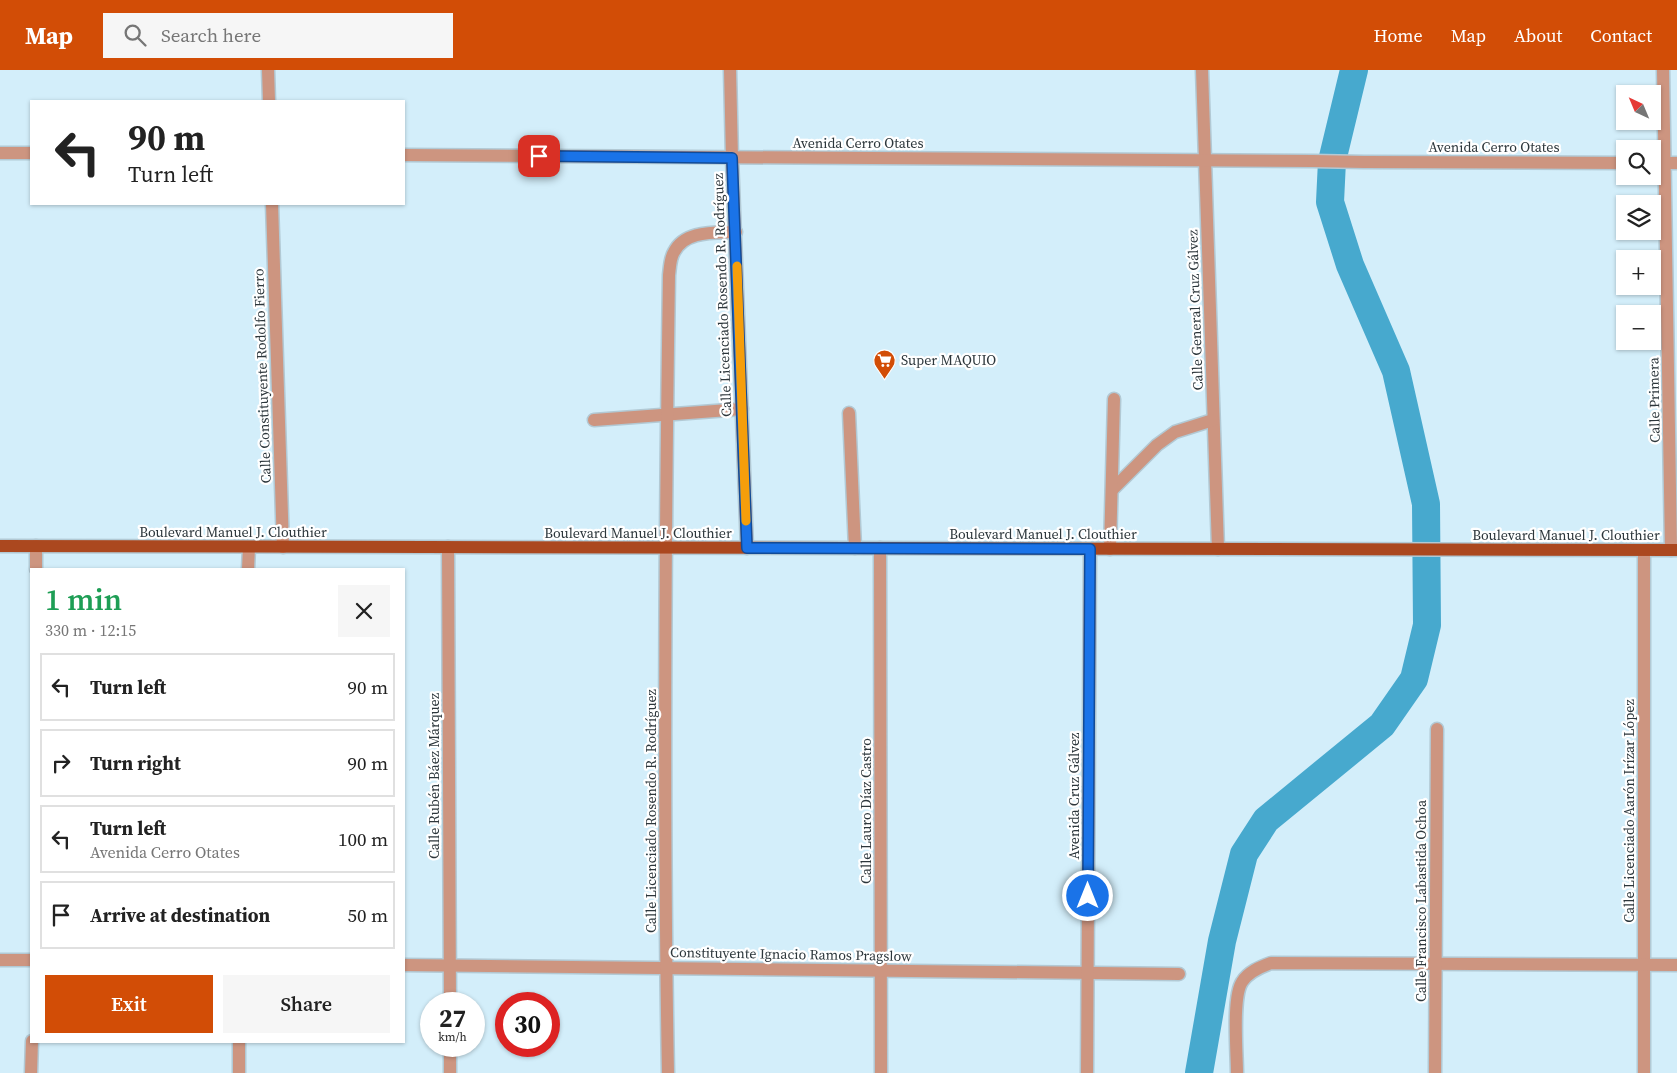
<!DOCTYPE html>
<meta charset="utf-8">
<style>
body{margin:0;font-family:"Source Serif 4",serif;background:#f6f6f6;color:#222;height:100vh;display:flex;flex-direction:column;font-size:19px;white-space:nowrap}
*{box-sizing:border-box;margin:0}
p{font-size:16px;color:#767676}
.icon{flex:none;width:28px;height:28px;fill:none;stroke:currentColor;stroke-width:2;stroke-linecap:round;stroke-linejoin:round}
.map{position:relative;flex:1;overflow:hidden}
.sheet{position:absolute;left:30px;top:498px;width:375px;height:475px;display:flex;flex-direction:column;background:#fff;border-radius:0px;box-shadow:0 1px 4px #0004}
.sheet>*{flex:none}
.hud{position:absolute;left:30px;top:30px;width:375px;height:105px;border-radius:0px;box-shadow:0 1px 4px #0004;background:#fff;color:#222;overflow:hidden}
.needle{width:32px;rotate:316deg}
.buttons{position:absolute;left:1616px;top:15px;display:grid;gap:10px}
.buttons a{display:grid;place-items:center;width:45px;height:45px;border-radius:0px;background:#fff;box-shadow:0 1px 4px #0004;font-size:25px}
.speed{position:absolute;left:420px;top:922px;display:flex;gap:10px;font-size:25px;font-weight:700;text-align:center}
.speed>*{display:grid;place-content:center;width:65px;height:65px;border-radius:50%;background:#fff;box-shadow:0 1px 4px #0004;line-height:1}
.speed small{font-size:12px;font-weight:400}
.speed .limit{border:8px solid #d22;background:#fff;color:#111}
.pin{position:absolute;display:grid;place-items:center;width:42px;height:42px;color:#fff;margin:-21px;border-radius:10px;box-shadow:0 2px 8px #0006}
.me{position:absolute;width:55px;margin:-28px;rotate:0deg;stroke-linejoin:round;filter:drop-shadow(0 0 4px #0008)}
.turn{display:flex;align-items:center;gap:18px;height:105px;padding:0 15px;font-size:22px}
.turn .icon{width:65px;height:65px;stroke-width:2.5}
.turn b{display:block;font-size:35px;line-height:42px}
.round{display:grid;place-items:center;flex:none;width:52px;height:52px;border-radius:0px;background:#f6f6f6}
.head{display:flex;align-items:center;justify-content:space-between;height:85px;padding:0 15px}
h1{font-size:30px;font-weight:600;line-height:38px;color:#1e9e55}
.action{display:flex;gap:10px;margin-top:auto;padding:10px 15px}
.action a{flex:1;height:58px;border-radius:0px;background:#d24d06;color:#fff;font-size:20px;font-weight:600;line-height:58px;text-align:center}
.action a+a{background:#f6f6f6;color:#222}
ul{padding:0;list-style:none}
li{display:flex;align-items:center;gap:15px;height:68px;margin:0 10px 8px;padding:0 5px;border:2px solid #e0e0e0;border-radius:0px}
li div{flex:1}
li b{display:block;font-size:19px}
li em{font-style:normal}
header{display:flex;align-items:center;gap:30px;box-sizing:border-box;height:70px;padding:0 25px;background:#d24d06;color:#fff}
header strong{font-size:24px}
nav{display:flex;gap:28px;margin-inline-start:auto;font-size:18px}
.search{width:350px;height:45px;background:#f6f6f6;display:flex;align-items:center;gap:12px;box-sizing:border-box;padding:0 18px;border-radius:0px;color:#767676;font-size:19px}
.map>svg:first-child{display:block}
</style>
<header>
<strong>Map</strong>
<div class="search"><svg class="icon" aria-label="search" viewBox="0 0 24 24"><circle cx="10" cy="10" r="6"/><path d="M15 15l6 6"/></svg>Search here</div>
<nav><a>Home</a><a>Map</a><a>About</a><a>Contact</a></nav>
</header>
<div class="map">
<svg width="1677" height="1003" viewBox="0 0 1677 1003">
<rect width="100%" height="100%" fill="#d3eefa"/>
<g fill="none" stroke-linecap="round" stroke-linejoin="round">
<path stroke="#47a9ce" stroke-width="28" d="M1199 1003 1222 871 1244 784 1266 750 1382 655 1414 609 1427 555 1426 434 1396 301 1350 195 1330 132 1332 91 1354 0"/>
<defs>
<g id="minor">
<path d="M268 0 269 31"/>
<path d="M730 0 732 88 747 478"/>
<path d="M1202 0 1218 479"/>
<path d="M1663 0 1671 480"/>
<path d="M0 83H31"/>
<path d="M404 85 1313 91 1364 92 1625 93"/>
<path d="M1652 93H1677"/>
<path d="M272 134 283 477"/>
<path d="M849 343 855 478"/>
<path d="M594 350 742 339"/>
<path d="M1112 420 1157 375 1175 362 1213 350"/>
<path d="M448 477 450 934"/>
<path d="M880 478 881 1003"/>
<path d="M1110 479 1114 329"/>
<path d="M1644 480V1003"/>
<path d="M36 499V476"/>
<path d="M248 499 249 477"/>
<path d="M0 890H31"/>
<path d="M404 895 1179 904"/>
<path d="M450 976V1003"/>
<path d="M31 1003 32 971"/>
<path d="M239 1003V971"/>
<path d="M668 1003C663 737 665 471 669 205 670 198 670 188 674 182 685 160 714 163 736 162"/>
<path d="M1087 1003 1090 479"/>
<path d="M1237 1003C1237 984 1232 927 1242 912 1248 902 1260 897 1271 893L1677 895"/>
<path d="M1435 1003 1437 659"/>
</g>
<path id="major" d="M0 476 1677 480"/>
</defs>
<use href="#minor" stroke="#b2c9d4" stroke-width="15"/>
<use href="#major" stroke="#b2c9d4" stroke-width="15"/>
<use href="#minor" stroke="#cd9580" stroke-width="12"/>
<use href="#major" stroke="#ab481f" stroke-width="12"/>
</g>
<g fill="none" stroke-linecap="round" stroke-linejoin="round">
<defs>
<path id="route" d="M539 86 732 88 747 478 1090 479 1088 826"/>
</defs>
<use href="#route" stroke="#114b97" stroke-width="12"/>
<use href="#route" stroke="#1a73e8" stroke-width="9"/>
<path stroke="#f59e0b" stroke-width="9" d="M737 196 746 451"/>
</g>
<defs>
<symbol id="supermarket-pin" viewBox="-11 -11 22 30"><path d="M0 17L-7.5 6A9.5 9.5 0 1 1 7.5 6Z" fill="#d24d06" stroke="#fff"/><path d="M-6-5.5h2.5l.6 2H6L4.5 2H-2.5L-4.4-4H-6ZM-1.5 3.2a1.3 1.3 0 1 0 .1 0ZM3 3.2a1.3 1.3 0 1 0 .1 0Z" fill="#fff"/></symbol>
</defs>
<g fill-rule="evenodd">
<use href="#supermarket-pin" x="872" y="278" width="25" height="34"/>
</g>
<g text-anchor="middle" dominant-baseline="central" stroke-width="4.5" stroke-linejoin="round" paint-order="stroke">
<g font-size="14" fill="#2c363b" stroke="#fff">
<text x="858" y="73">Avenida Cerro Otates</text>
<text x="1494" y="77">Avenida Cerro Otates</text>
<text transform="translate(722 225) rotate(-92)">Calle Licenciado Rosendo R. Rodríguez</text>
<text transform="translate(1195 240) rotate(-92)">Calle General Cruz Gálvez</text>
<text transform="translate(262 306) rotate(-92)">Calle Constituyente Rodolfo Fierro</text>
<text transform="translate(1654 330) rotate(-91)">Calle Primera</text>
<text x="233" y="462">Boulevard Manuel J. Clouthier</text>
<text x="638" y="463">Boulevard Manuel J. Clouthier</text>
<text x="1043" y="464">Boulevard Manuel J. Clouthier</text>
<text x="1566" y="465">Boulevard Manuel J. Clouthier</text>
<text transform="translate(434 706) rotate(-90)">Calle Rubén Báez Márquez</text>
<text transform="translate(1074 726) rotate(-90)">Avenida Cruz Gálvez</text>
<text transform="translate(651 741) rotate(-90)">Calle Licenciado Rosendo R. Rodríguez</text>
<text transform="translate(866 741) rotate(-90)">Calle Lauro Díaz Castro</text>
<text transform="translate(1629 741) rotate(-90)">Calle Licenciado Aarón Irízar López</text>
<text transform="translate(1421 831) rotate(-90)">Calle Francisco Labastida Ochoa</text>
<text transform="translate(791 884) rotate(1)">Constituyente Ignacio Ramos Pragslow</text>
</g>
<g font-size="14" fill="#2c363b" stroke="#fff" text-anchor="start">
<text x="901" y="290">Super MAQUIO</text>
</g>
</g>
</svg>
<div class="buttons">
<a><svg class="needle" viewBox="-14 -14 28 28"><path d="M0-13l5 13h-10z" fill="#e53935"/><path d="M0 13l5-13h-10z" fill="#767676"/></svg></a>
<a><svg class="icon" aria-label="search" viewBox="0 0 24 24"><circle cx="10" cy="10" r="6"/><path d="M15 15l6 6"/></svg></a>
<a><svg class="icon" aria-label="layers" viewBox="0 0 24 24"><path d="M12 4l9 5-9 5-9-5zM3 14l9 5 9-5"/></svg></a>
<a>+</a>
<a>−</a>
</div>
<div class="speed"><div>27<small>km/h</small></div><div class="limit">30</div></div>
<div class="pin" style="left:539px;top:86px;background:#d93025"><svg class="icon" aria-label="arrive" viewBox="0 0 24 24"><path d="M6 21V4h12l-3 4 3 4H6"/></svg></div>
<svg class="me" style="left:1088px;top:826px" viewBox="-20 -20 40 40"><circle r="17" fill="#1a73e8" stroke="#fff" stroke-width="3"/><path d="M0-11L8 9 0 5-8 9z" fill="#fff"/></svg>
<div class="hud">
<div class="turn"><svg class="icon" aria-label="left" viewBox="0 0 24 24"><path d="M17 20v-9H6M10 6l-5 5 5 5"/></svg><div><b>90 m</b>Turn left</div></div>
</div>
<section class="sheet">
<div class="head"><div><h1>1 min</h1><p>330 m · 12:15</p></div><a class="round"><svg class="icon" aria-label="close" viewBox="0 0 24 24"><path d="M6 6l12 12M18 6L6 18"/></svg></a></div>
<ul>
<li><svg class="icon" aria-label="left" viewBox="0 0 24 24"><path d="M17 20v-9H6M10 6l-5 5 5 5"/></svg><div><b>Turn left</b></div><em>90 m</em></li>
<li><svg class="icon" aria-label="right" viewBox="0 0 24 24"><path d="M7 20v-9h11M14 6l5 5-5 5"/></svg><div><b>Turn right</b></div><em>90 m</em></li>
<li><svg class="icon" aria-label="left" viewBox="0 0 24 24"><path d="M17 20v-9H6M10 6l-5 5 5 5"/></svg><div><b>Turn left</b><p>Avenida Cerro Otates</p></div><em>100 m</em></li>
<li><svg class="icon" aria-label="arrive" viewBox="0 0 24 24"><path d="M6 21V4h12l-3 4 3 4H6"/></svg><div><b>Arrive at destination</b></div><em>50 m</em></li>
</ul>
<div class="action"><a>Exit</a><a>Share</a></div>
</section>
</div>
